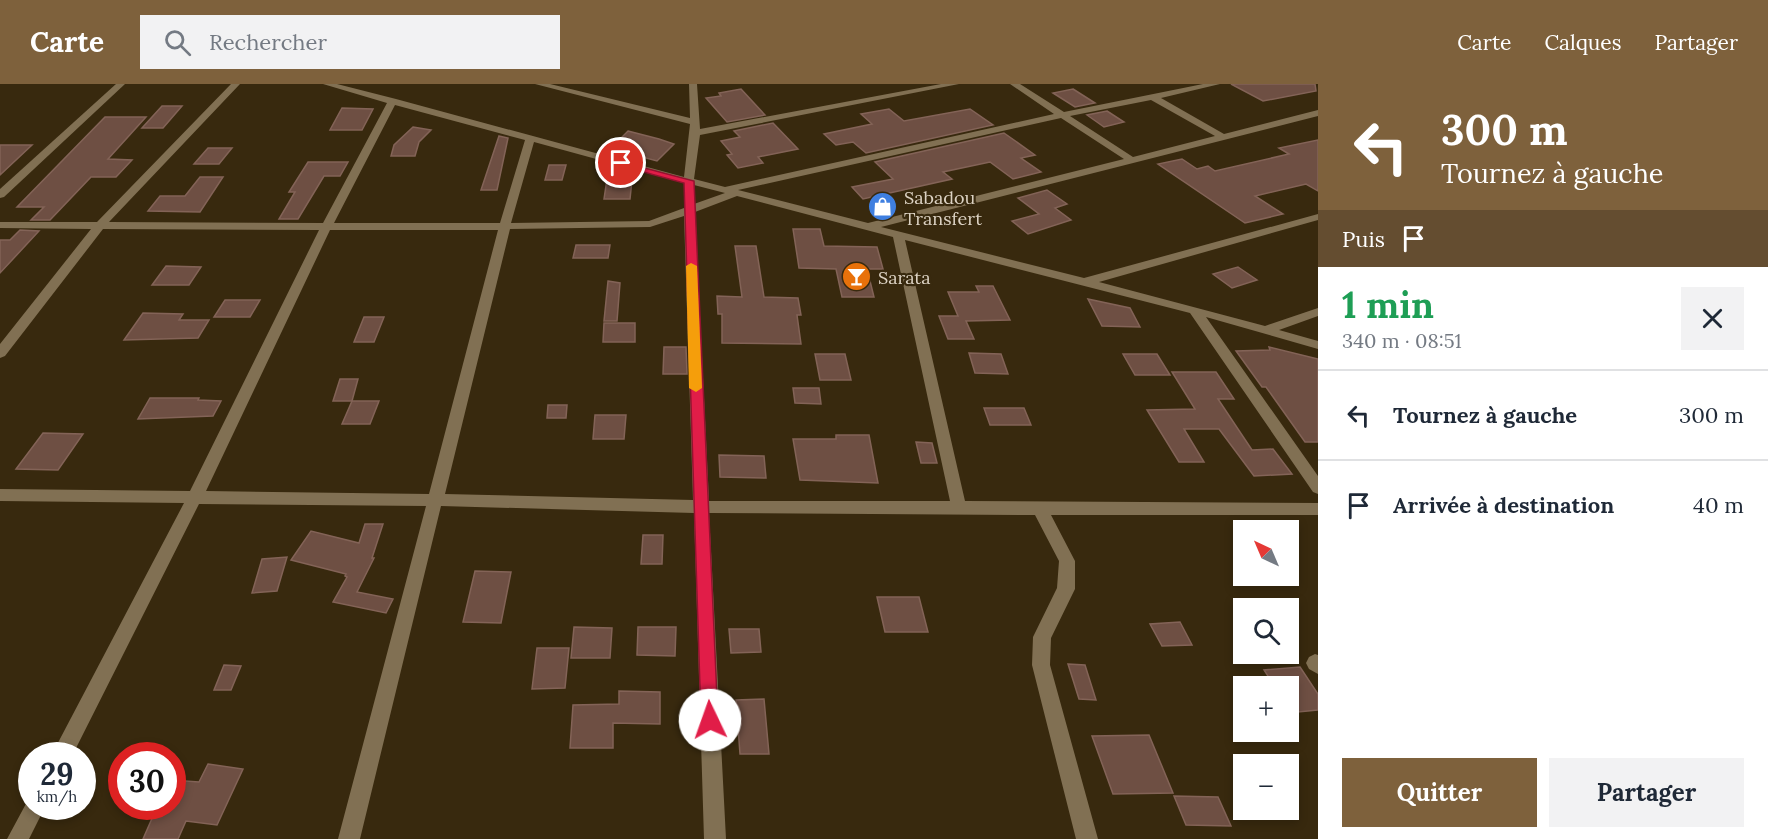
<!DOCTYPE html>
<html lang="fr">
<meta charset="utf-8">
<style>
body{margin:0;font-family:Lora,serif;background:#f2f2f3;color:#1f2937;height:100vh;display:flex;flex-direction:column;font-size:22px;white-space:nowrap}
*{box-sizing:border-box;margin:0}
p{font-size:20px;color:#747a83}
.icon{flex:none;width:33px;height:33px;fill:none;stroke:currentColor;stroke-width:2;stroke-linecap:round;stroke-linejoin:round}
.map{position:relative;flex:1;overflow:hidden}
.details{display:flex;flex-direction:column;background:#fff;width:450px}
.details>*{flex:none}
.hud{background:#7e613c;color:#fff;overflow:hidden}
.needle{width:39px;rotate:316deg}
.fabs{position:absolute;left:1233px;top:436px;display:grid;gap:12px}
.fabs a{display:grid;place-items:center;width:66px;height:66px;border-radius:0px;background:#fff;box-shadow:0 3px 9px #0003;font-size:30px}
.speed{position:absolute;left:18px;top:658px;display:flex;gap:12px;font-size:30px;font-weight:700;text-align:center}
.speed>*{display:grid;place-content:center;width:78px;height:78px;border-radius:50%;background:#fff;box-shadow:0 3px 9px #0003;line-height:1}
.speed small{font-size:15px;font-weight:400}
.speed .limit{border:9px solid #d22;background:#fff;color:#111}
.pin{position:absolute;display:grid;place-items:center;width:51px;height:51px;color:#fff;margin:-26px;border:3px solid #fff;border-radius:50%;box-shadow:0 2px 6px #0007}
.me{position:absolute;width:66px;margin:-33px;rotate:357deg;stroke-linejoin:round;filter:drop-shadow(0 0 4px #0008)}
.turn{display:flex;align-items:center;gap:21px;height:126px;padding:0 24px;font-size:27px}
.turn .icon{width:78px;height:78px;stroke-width:2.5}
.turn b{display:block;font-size:42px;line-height:51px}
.then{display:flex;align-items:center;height:57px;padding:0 24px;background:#0003;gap:12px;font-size:22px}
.round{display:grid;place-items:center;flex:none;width:63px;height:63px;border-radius:0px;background:#f2f2f3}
.overview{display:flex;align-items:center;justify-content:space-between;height:102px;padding:0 24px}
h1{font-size:36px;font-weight:700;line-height:45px;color:#1e9e55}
.action{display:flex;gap:12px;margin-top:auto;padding:12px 24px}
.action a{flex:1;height:69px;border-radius:0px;background:#7e613c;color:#fff;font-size:24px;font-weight:700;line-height:69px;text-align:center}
.action a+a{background:#f2f2f3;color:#1f2937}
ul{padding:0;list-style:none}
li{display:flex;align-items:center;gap:18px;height:90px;padding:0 24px;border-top:2px solid #e0e1e3}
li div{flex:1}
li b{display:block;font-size:22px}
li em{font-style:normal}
header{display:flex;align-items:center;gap:36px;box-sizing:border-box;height:84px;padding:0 30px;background:#7e613c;color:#fff}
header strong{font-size:28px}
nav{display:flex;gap:33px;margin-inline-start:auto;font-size:21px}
.search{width:420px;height:54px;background:#f2f2f3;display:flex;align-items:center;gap:15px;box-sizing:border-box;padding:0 21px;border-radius:0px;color:#747a83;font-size:22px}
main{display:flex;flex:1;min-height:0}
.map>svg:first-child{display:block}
</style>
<header>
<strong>Carte</strong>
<div class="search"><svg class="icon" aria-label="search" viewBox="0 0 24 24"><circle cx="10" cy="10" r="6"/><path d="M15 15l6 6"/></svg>Rechercher</div>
<nav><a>Carte</a><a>Calques</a><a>Partager</a></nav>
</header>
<main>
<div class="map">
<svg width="1318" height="755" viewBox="0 0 1318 755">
<rect width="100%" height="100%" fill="#38290e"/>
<g fill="#6e4f43" stroke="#836357" stroke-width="1.5">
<path d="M1231 0H1315L1316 7 1263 17Z"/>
<path d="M741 5 765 31 727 38 706 14 721 12 719 9Z"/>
<path d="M1073 5 1095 19 1075 23 1053 9Z"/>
<path d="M162 22H182L163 44H142Z"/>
<path d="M342 24 373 25 362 46H330Z"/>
<path d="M889 25 904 37 970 25 993 41 866 69 853 58 836 61 824 50 872 40 861 30Z"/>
<path d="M1107 27 1124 38 1104 43 1087 31Z"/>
<path d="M105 33H146L108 75 132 76 116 93H91L50 136H31L44 123H17Z"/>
<path d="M773 39 798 65 758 73 763 79 738 84 727 71 732 70 721 57 740 53 734 47Z"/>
<path d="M413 43 431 46 419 58 415 72H391L394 61Z"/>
<path d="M628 47 659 55 674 60 657 77 627 69 633 64 615 60Z"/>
<path d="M1004 49 1035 71 1021 74 1041 88 1013 95 990 78 943 88 952 95 863 115 852 103 893 95 875 78Z"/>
<path d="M499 52 508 54 497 106H481Z"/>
<path d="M1318 56V107L1306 100 1255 112 1283 130 1245 139 1158 80 1182 75 1197 85 1208 82 1215 87 1289 70 1279 64Z"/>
<path d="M0 61H32L0 91Z"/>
<path d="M208 64H232L219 80H194Z"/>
<path d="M308 78H348L340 92H324L298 135H279L295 108H289Z"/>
<path d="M549 81H566L562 96H545Z"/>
<path d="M200 93H223L200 128 148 127 160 112H185Z"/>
<path d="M607 95 632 96 630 115H604Z"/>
<path d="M1047 106 1067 120 1055 124 1071 136 1028 150 1012 137 1039 130 1018 114Z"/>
<path d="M793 145H820L824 162 877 163 883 185H867L874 213H842L836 185 799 184Z"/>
<path d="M20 146 39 147 0 189V156H10Z"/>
<path d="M576 161H610L608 174H573Z"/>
<path d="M735 162H756L764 213 798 214 801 231H797L801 260 722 259V230H718L717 212 742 213Z"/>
<path d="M166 182 201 183 189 201H152Z"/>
<path d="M1238 183 1257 196 1232 204 1213 190Z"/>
<path d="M608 197 620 199 617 237H604Z"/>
<path d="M976 202H993L1010 236 966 237 974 255H948L939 232H958L948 208H979Z"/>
<path d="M1088 215 1130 224 1140 243 1102 242Z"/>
<path d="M225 216H260L250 233H214Z"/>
<path d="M143 229 183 230 179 236H209L198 254 124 256Z"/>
<path d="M364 233H384L374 258H354Z"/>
<path d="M604 239H635V258H603Z"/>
<path d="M664 263H686L687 290H663Z"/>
<path d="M1269 263 1318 275V358H1305L1266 303H1262L1236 267 1270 266Z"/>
<path d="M969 269 1001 270 1008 290 975 289Z"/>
<path d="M815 270H845L851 296H820Z"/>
<path d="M1123 270H1157L1170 291H1135Z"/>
<path d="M1172 288H1216L1234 315H1218L1252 366 1273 365 1292 390 1254 392 1219 345H1184L1204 378H1179L1147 326 1195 325Z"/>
<path d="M340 295H358L352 317H333Z"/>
<path d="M793 304H819L821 320 795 319Z"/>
<path d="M150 314H199L198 316 221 317 213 332 138 335Z"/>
<path d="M352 317H379L370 340H342Z"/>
<path d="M548 321H567L566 334H547Z"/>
<path d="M984 324H1024L1031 341H990Z"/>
<path d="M595 331H626L624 355H593Z"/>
<path d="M43 349 83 350 58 386 16 385Z"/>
<path d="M836 351H869L878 399 800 396 793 355H836Z"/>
<path d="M916 358 932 359 937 379H921Z"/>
<path d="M719 371 764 372 766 394 720 393Z"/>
<path d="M365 440H383L372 474H374L357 508 393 515 386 529 333 518 347 493 345 492 346 490 291 476 311 447 359 459Z"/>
<path d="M643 451H663L662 480H641Z"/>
<path d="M287 473 277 507 252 509 262 475Z"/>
<path d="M475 487 511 488 501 539 463 538Z"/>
<path d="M877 513H919L928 548H885Z"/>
<path d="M1180 538 1192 561 1162 562 1150 540Z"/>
<path d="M574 543 612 544 610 574H571Z"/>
<path d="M638 543H676L675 572 637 571Z"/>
<path d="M729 545H759L761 568 731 569Z"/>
<path d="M537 564H569L565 604 532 605Z"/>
<path d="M1068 580 1085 581 1096 616 1079 615Z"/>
<path d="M224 581 241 582 231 606H214Z"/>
<path d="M1300 583 1318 610V626L1288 629V603H1275L1264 586Z"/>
<path d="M619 607 660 608V640L613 639V664H570L573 621 619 620Z"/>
<path d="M764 615 769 670H740L736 616Z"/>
<path d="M1149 651 1173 709 1113 710 1092 652Z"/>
<path d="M208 680 243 685 217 741 186 737 178 755H143L157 723H172V696L199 698Z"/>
<path d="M1174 712 1218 713 1231 742 1186 741Z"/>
</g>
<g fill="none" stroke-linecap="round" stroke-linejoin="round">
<g fill="#817053" fill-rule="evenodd">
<path d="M116 0H125L4 113 0 114V105Z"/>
<path d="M231 0H240L109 138 323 139 387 19 323 0H337L396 15 684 93 690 40 535 0H550L690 34 689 0H697L700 45 941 0H959L700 51 694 95 725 103 1054 30 1010 0H1020L1064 28 1203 0H1220L1161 14 1224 50 1318 26V32L881 143 1084 194 1318 130V136L1099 198 1265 242 1318 224V232L1279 246 1318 257V265L1206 233 1318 392V410L1313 408 1190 229 905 156 965 417 1318 419V431H1051L1075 477V505L1051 554 1050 581 1098 755H1076L1032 581 1033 553 1057 504 1059 477 1035 431 709 429 726 755H704L694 429 441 422 360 755H338L426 422 199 420 72 672H51L184 419 0 417V405L190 407 319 146 103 145 5 272 0 274V260L91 145 0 144V138H97ZM1151 16 1215 52 1133 73 1070 32ZM395 21 525 56 500 139H334ZM1061 34 1124 75 868 139 738 106ZM534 58 684 99V124L649 137 511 139ZM694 101 725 109 694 120ZM737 112 893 153 950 417H709L695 128ZM684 132 693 416 445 410 510 145 650 143ZM330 146H498L429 410 206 407Z"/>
<path d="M1315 570 1318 571V590L1309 585 1306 579 1309 573Z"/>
<path d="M32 714V723H45L29 755H7L28 716Z"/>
</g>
</g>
<path fill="#e11d48" stroke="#92132f" stroke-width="1.5" d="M618 77 694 97 718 636 716 643 710 645 703 643 701 636 684 99 618 81Z"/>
<path fill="#f59e0b" d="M691 179 697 182 702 304 696 308 689 304 686 182Z"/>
<defs>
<symbol id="shop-disc" viewBox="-11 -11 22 22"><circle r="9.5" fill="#3f7fe0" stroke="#38290e"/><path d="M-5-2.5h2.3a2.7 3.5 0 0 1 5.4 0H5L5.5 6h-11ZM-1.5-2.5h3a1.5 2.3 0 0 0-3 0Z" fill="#fff"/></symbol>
<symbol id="bar-disc" viewBox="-11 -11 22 22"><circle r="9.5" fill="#e8710a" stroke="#38290e"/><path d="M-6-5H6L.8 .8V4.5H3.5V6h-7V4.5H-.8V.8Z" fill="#fff"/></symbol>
</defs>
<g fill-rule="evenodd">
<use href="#shop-disc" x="866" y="106" width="33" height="33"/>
<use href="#bar-disc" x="840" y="176" width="33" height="33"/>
</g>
<g text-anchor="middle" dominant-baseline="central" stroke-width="4.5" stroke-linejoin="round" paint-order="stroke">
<g font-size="18" fill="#dcd2c3" stroke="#38290e" text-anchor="start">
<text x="904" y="113">Sabadou<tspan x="904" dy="21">Transfert</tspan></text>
<text x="878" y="193">Sarata</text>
</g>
</g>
</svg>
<div class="fabs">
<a><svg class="needle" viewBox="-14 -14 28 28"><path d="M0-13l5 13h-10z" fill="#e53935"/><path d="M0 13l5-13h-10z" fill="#747a83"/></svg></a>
<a><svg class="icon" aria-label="search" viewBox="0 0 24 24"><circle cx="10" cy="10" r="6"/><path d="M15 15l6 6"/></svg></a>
<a>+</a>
<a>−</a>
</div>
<div class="speed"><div>29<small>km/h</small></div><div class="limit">30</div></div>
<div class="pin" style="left:621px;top:79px;background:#d93025"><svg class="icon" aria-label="arrive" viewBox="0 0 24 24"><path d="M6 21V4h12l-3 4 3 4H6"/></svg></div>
<svg class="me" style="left:710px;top:636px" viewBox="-20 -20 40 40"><circle r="19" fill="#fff"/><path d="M0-13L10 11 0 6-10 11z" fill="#e11d48"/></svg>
</div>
<section class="details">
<div class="hud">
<div class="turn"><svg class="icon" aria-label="left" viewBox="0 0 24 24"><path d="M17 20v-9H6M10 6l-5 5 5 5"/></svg><div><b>300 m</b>Tournez à gauche</div></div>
<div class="then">Puis<svg class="icon" aria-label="arrive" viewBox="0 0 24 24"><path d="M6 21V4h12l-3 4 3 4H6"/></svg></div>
</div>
<div class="overview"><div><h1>1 min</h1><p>340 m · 08:51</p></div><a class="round"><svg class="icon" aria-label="close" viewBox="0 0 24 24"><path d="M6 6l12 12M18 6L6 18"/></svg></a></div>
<ul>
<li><svg class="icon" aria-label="left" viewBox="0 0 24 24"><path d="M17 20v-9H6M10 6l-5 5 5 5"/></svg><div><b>Tournez à gauche</b></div><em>300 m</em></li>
<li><svg class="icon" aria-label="arrive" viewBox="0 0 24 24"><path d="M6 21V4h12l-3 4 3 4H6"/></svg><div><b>Arrivée à destination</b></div><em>40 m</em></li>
</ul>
<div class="action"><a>Quitter</a><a>Partager</a></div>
</section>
</main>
